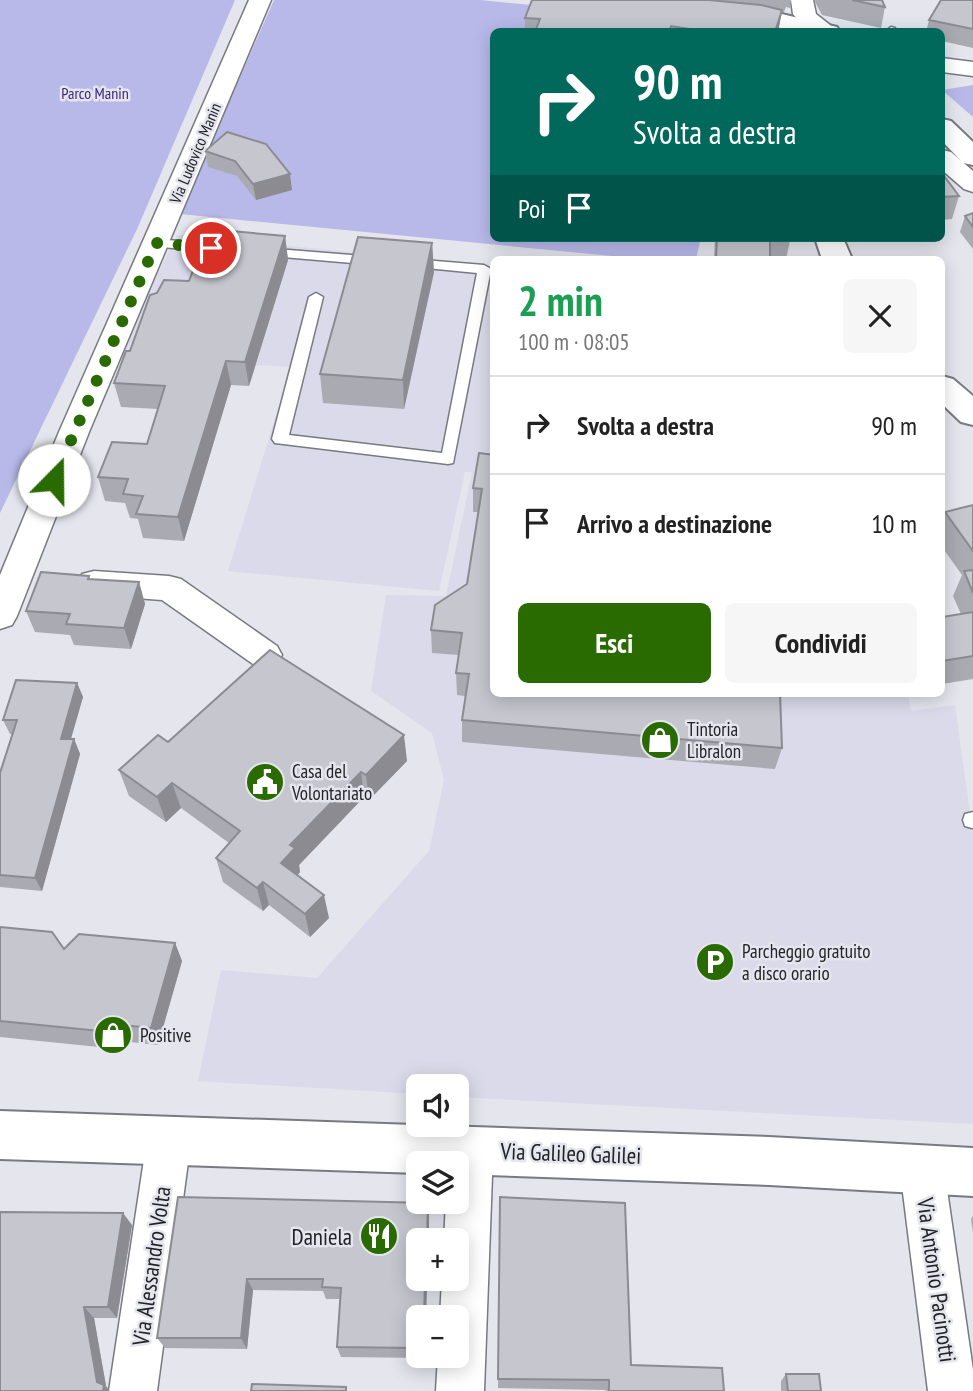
<!DOCTYPE html>
<html lang="it">
<meta charset="utf-8">
<style>
body{margin:0;font-family:"PT Sans Narrow",sans-serif;background:#f6f6f6;color:#222;height:100vh;display:flex;flex-direction:column;font-size:26px;white-space:nowrap}
*{box-sizing:border-box;margin:0}
p{font-size:23px;color:#767676}
.icon{flex:none;width:38px;height:38px;fill:none;stroke:currentColor;stroke-width:2;stroke-linecap:round;stroke-linejoin:round}
.map{position:relative;flex:1;overflow:hidden}
.sheet{position:absolute;left:490px;top:256px;width:455px;height:441px;display:flex;flex-direction:column;background:#fff;border-radius:10px;box-shadow:0 4px 18px #0003}
.sheet>*{flex:none}
.banner{position:absolute;left:490px;top:28px;width:455px;height:214px;border-radius:10px;box-shadow:0 4px 18px #0003;background:#00695c;color:#fff;overflow:hidden}
.fabs{position:absolute;left:406px;top:1074px;display:grid;gap:14px}
.fabs a{display:grid;place-items:center;width:63px;height:63px;border-radius:10px;background:#fff;box-shadow:0 4px 18px #0003;font-size:35px}
.pin{position:absolute;display:grid;place-items:center;width:60px;height:60px;color:#fff;margin:-30px;border:4px solid #fff;border-radius:50%;box-shadow:0 2px 7px #0007}
.me{position:absolute;width:77px;margin:-38px;rotate:22deg;stroke-linejoin:round;filter:drop-shadow(0 0 5px #0008)}
.turn{display:flex;align-items:center;gap:24px;height:147px;padding:0 28px;font-size:32px}
.turn .icon{width:91px;height:91px;stroke-width:2.5}
.turn b{display:block;font-size:49px;line-height:60px}
.then{display:flex;align-items:center;height:66px;padding:0 28px;background:#0003;gap:14px;font-size:26px}
.round{display:grid;place-items:center;flex:none;width:74px;height:74px;border-radius:10px;background:#f6f6f6}
.headline{display:flex;align-items:center;justify-content:space-between;height:119px;padding:0 28px}
h1{font-size:42px;font-weight:700;line-height:52px;color:#1e9e55}
.button{display:flex;gap:14px;margin-top:auto;padding:14px 28px}
.button a{flex:1;height:80px;border-radius:10px;background:#296b00;color:#fff;font-size:28px;font-weight:700;line-height:80px;text-align:center}
.button a+a{background:#f6f6f6;color:#222}
ul{padding:0;list-style:none}
li{display:flex;align-items:center;gap:21px;height:98px;padding:0 28px;border-top:2px solid #e0e0e0}
li div{flex:1}
li b{display:block;font-size:26px}
li em{font-style:normal}
.map>svg:first-child{display:block}
</style>
<div class="map">
<svg width="973" height="1391" viewBox="0 0 973 1391">
<rect width="100%" height="100%" fill="#e5e5ee"/>
<path fill="#dadaea" d="M177 235 493 266 494 693H908L911 711 955 705 973 835V1124L457 1097V1087H418V1094L198 1081 221 970 317 978 429 851 444 780 432 733 371 691 386 595 446 596 472 472H465L439 591 228 571 291 367 116 357Z"/>
<g fill="#b8b9e9">
<path d="M0 0H235L138 227 0 513Z"/>
<path d="M274 0H480L532 5 524 31 494 32V238H701L696 259H643L180 214Z"/>
<path d="M973 85V117L942 90Z"/>
</g>
<g fill="none" stroke-linecap="round" stroke-linejoin="round">
<defs>
<g id="lane">
<path d="M891 27 895 28 896 32H885Z"/>
<path d="M156 239 226 245 233 249 226 253 151 246 149 243Z"/>
<path d="M264 248 376 257 383 261 376 265 259 255V249Z"/>
<path d="M411 259 484 265 491 269 453 463 448 464 275 443 272 439 309 297 316 293 323 297 289 435 442 453 477 273 406 266V260Z"/>
<path d="M973 812V828H972L965 826 963 820 965 814Z"/>
</g>
<g id="street">
<path d="M249 0H271L89 432 17 616 12 625 0 629V575L59 432Z"/>
<path d="M791 0H813L816 14 830 25 832 32 805 29 793 14Z"/>
<path d="M942 58 973 62V76L942 72Z"/>
<path d="M942 150 951 152 973 171V192L964 189 942 170Z"/>
<path d="M94 571 169 576 181 579 277 646 282 655 277 664 265 668 253 664 162 600 94 595 82 592 78 583 82 574Z"/>
<path d="M169 1118 184 1125 191 1140 157 1391H109L147 1140 154 1125Z"/>
<path d="M471 1127 486 1134 493 1149 484 1391H436L438 1356H457V1318H440L442 1279H457V1241H444L446 1202H457V1164H448L449 1149 456 1134Z"/>
<path d="M922 1147 938 1153 944 1169 973 1370V1391H928L900 1169 906 1153Z"/>
</g>
<g id="secondary">
<path d="M730 8 769 11 837 27 840 32H795L769 25 721 20 718 15 721 10Z"/>
<path d="M942 119 951 121 973 142V165L963 163 942 141Z"/>
<path d="M815 238H843L852 259H822Z"/>
<path d="M942 376 953 379 973 396V425L961 422 942 404Z"/>
<path d="M0 1111 769 1137 973 1148V1196L769 1185 457 1174V1164H418V1173L0 1159Z"/>
</g>
</defs>
<use href="#lane" stroke="#787981" stroke-width="3"/>
<use href="#street" stroke="#787981" stroke-width="3"/>
<use href="#secondary" stroke="#787981" stroke-width="4"/>
<use href="#lane" fill="#fff" fill-rule="evenodd"/>
<use href="#street" fill="#fff" fill-rule="evenodd"/>
<use href="#secondary" fill="#fff" fill-rule="evenodd"/>
</g>
<g fill="#aaaab2">
<path d="M532 0H791L790 8 786 7 784 12H782L778 32H525V18Z"/>
<path d="M814 0H882L885 7 881 28 822 15Z"/>
<path d="M973 0V48L942 41V32H926L929 20Z"/>
<path d="M227 132 292 190 256 200 237 176 208 167 205 151Z"/>
<path d="M942 173 959 196 952 219 942 220Z"/>
<path d="M973 213V249L960 232 965 216Z"/>
<path d="M285 236 288 260 249 386 231 385 184 541 143 538 138 519 130 518 125 503 105 501 98 477 147 444 158 409 121 407 114 383 130 351 189 281Z"/>
<path d="M715 238H790V241L786 259H714Z"/>
<path d="M432 243 434 272 404 409 323 403 320 374Z"/>
<path d="M494 455 782 748 775 769 462 742V720L465 696 457 695 456 673 459 655 432 653 431 630 467 584 478 512H473V488Z"/>
<path d="M973 505V679L942 684V617L961 614 953 596 962 575 942 547V521L945 512Z"/>
<path d="M89 576 90 579 139 582 145 604 131 649 74 645 70 635 35 632 26 611Z"/>
<path d="M77 683 83 697 70 739H74L80 754 42 891 0 887V773L12 734H10L3 720Z"/>
<path d="M168 742 407 761 369 800 364 797 299 865 300 872 298 875 329 918 310 937 269 905 263 911 223 882 216 858 229 843 181 808 166 822 129 796 119 770Z"/>
<path d="M0 927 64 949 175 943 182 961 158 1045 112 1040 109 1048 0 1037Z"/>
<path d="M178 1197 428 1203 429 1216V1241H418V1279H427L426 1318H418V1356H424V1358L341 1357 337 1347 340 1299H326L323 1291 253 1290 247 1349 165 1348 157 1338Z"/>
<path d="M500 1197 631 1365 724 1391H606V1390L498 1388Z"/>
<path d="M973 1216V1233L971 1219Z"/>
<path d="M132 1225 117 1318H94L106 1386 0 1391Z"/>
<path d="M786 1374 821 1391H781V1381Z"/>
</g>
<g fill="#8b8b91">
<path d="M782 10 778 32H775Z"/>
<path d="M290 174 292 190 256 200 253 184Z"/>
<path d="M285 236 288 260 249 386 245 362Z"/>
<path d="M432 243 434 272 404 409 403 380Z"/>
<path d="M226 361 231 385 184 541 178 517Z"/>
<path d="M139 582 145 604 131 649 124 628Z"/>
<path d="M77 683 83 697 67 753 61 739Z"/>
<path d="M404 735 407 761 369 800 366 775Z"/>
<path d="M74 739 80 754 42 891 35 878Z"/>
<path d="M361 772 364 797 299 865 300 872 287 887 281 863 290 845Z"/>
<path d="M172 783 181 808 166 822 157 797Z"/>
<path d="M263 882 269 905 263 911 257 888Z"/>
<path d="M324 895 329 918 310 937 305 914Z"/>
<path d="M175 943 182 961 158 1045 151 1028Z"/>
<path d="M103 1023 112 1040 109 1048 100 1031Z"/>
<path d="M428 1203 429 1216V1241H427Z"/>
<path d="M123 1213 132 1225 117 1318 108 1307Z"/>
<path d="M247 1279 253 1290 247 1349 241 1338Z"/>
<path d="M425 1279H427L426 1318H424Z"/>
<path d="M84 1307 94 1318 106 1386 110 1391H103L97 1382Z"/>
</g>
<g fill="#c6c6cf" stroke="#8b8b91" stroke-width="2">
<path d="M532 0H709L761 5 782 10 775 32H709L671 26 669 32H535L540 19 525 18Z"/>
<path d="M852 0H882L885 7Z"/>
<path d="M941 0H973V29L929 20Z"/>
<path d="M227 132 266 144 290 174 253 184 235 161 205 151Z"/>
<path d="M942 173 959 196 942 197Z"/>
<path d="M973 213V227L965 216Z"/>
<path d="M209 229 285 236 245 362 226 361 178 517 136 514 143 496 123 494 128 479 98 477 112 442 147 444 165 386 114 383 126 351H130L150 295 157 293 164 280 189 281Z"/>
<path d="M358 237 432 243 403 380 320 374Z"/>
<path d="M717 238H790V241L770 240V259H716Z"/>
<path d="M479 453 494 455V693H780L782 748 462 720 469 674 456 673 462 633 431 630 435 605 467 584 482 489 473 488Z"/>
<path d="M973 505V551L945 512Z"/>
<path d="M973 570V593L964 571Z"/>
<path d="M41 572 89 576 88 579 139 582 124 628 66 624 70 614 26 611Z"/>
<path d="M973 612V656L942 661V617Z"/>
<path d="M270 650 404 735 366 775 361 772 290 845 295 848 281 863 324 895 305 914 263 882 257 888 216 858 240 831 172 783 157 797 119 770 158 735 168 742Z"/>
<path d="M16 680 77 683 61 739H74L35 878 0 875V773L17 720H3Z"/>
<path d="M0 927 52 932 64 949 79 934 175 943 151 1028 103 1023 100 1031 0 1021Z"/>
<path d="M178 1197 428 1203 427 1241H418V1279H425L424 1318H418V1348L337 1347 341 1288 322 1287 323 1279H247L241 1338H157Z"/>
<path d="M500 1197 625 1203 631 1365 722 1368 724 1391H609V1380L498 1379Z"/>
<path d="M0 1212 123 1213 108 1307H84L97 1382 104 1385 103 1391H0Z"/>
<path d="M786 1374H819L821 1391H788Z"/>
<path d="M252 1384 346 1387V1391H251Z"/>
</g>
<g fill="none" stroke-linecap="round" stroke-linejoin="round">
<path stroke="#296b00" stroke-width="12" stroke-dasharray="0 21.6" d="M54 480 156 243 211 248"/>
</g>
<defs>
<symbol id="shop-disc" viewBox="-11 -11 22 22"><circle r="9.5" fill="#296b00" stroke="#e5e5ee"/><path d="M-5-2.5h2.3a2.7 3.5 0 0 1 5.4 0H5L5.5 6h-11ZM-1.5-2.5h3a1.5 2.3 0 0 0-3 0Z" fill="#fff"/></symbol>
<symbol id="civic-disc" viewBox="-11 -11 22 22"><circle r="9.5" fill="#296b00" stroke="#e5e5ee"/><path d="M-.6-6.5H3V-4.5H.6V-3L4-1V1h2V6H-6V1h2V-1L-.6-3ZM-1.2 2.5V6h2.4V2.5Z" fill="#fff"/></symbol>
<symbol id="parking-disc" viewBox="-11 -11 22 22"><circle r="9.5" fill="#296b00" stroke="#e5e5ee"/><path d="M-3.5-5.5H1a3.5 3.5 0 0 1 0 7H-1V5.5H-3.5ZM-1-3.4V-.6H.8a1.4 1.4 0 0 0 0-2.8Z" fill="#fff"/></symbol>
<symbol id="restaurant-disc" viewBox="-11 -11 22 22"><circle r="9.5" fill="#296b00" stroke="#e5e5ee"/><path d="M-5-6h1v4h1v-4h1v4h1v-4h1v5L-1.5 .5V6h-2V.5L-5-1ZM5-6V6H3V1.5H1.5Q1.5-4 5-6Z" fill="#fff"/></symbol>
</defs>
<g fill-rule="evenodd">
<use href="#shop-disc" x="638" y="718" width="44" height="44"/>
<use href="#civic-disc" x="243" y="760" width="44" height="44"/>
<use href="#parking-disc" x="693" y="940" width="44" height="44"/>
<use href="#shop-disc" x="91" y="1013" width="44" height="44"/>
<use href="#restaurant-disc" x="357" y="1214" width="44" height="44"/>
</g>
<g text-anchor="middle" dominant-baseline="central" stroke-width="5" stroke-linejoin="round" paint-order="stroke">
<g font-size="16" fill="#36267e" stroke="#e5e5ee">
<text x="95" y="93">Parco Manin</text>
</g>
<g font-size="16" fill="#222326" stroke="#e5e5ee">
<text transform="translate(195 153) rotate(-67)">Via Ludovico Manin</text>
</g>
<g font-size="19" fill="#222326" stroke="#e5e5ee" text-anchor="start">
<text x="687" y="729">Tintoria<tspan x="687" dy="22">Libralon</tspan></text>
<text x="292" y="771">Casa del<tspan x="292" dy="22">Volontariato</tspan></text>
<text x="742" y="951">Parcheggio gratuito<tspan x="742" dy="22">a disco orario</tspan></text>
<text x="140" y="1035">Positive</text>
</g>
<g font-size="23" fill="#222326" stroke="#e5e5ee">
<text transform="translate(571 1153) rotate(2)">Via Galileo Galilei</text>
<text transform="translate(151 1266) rotate(-82)">Via Alessandro Volta</text>
<text transform="translate(937 1280) rotate(82)">Via Antonio Pacinotti</text>
</g>
<g font-size="23" fill="#222326" stroke="#e5e5ee" text-anchor="end">
<text x="352" y="1236">Daniela</text>
</g>
</g>
</svg>
<div class="fabs">
<a><svg class="icon" aria-label="sound" viewBox="0 0 24 24"><path d="M4 9h4l5-4v14l-5-4H4zM17 9q2 3 0 6"/></svg></a>
<a><svg class="icon" aria-label="layers" viewBox="0 0 24 24"><path d="M12 4l9 5-9 5-9-5zM3 14l9 5 9-5"/></svg></a>
<a>+</a>
<a>−</a>
</div>
<div class="pin" style="left:211px;top:248px;background:#d93025"><svg class="icon" aria-label="arrive" viewBox="0 0 24 24"><path d="M6 21V4h12l-3 4 3 4H6"/></svg></div>
<svg class="me" style="left:54px;top:480px" viewBox="-20 -20 40 40"><circle r="19" fill="#fff"/><path d="M0-13L10 11 0 6-10 11z" fill="#296b00"/></svg>
<div class="banner">
<div class="turn"><svg class="icon" aria-label="right" viewBox="0 0 24 24"><path d="M7 20v-9h11M14 6l5 5-5 5"/></svg><div><b>90 m</b>Svolta a destra</div></div>
<div class="then">Poi<svg class="icon" aria-label="arrive" viewBox="0 0 24 24"><path d="M6 21V4h12l-3 4 3 4H6"/></svg></div>
</div>
<section class="sheet">
<div class="headline"><div><h1>2 min</h1><p>100 m · 08:05</p></div><a class="round"><svg class="icon" aria-label="close" viewBox="0 0 24 24"><path d="M6 6l12 12M18 6L6 18"/></svg></a></div>
<ul>
<li><svg class="icon" aria-label="right" viewBox="0 0 24 24"><path d="M7 20v-9h11M14 6l5 5-5 5"/></svg><div><b>Svolta a destra</b></div><em>90 m</em></li>
<li><svg class="icon" aria-label="arrive" viewBox="0 0 24 24"><path d="M6 21V4h12l-3 4 3 4H6"/></svg><div><b>Arrivo a destinazione</b></div><em>10 m</em></li>
</ul>
<div class="button"><a>Esci</a><a>Condividi</a></div>
</section>
</div>
